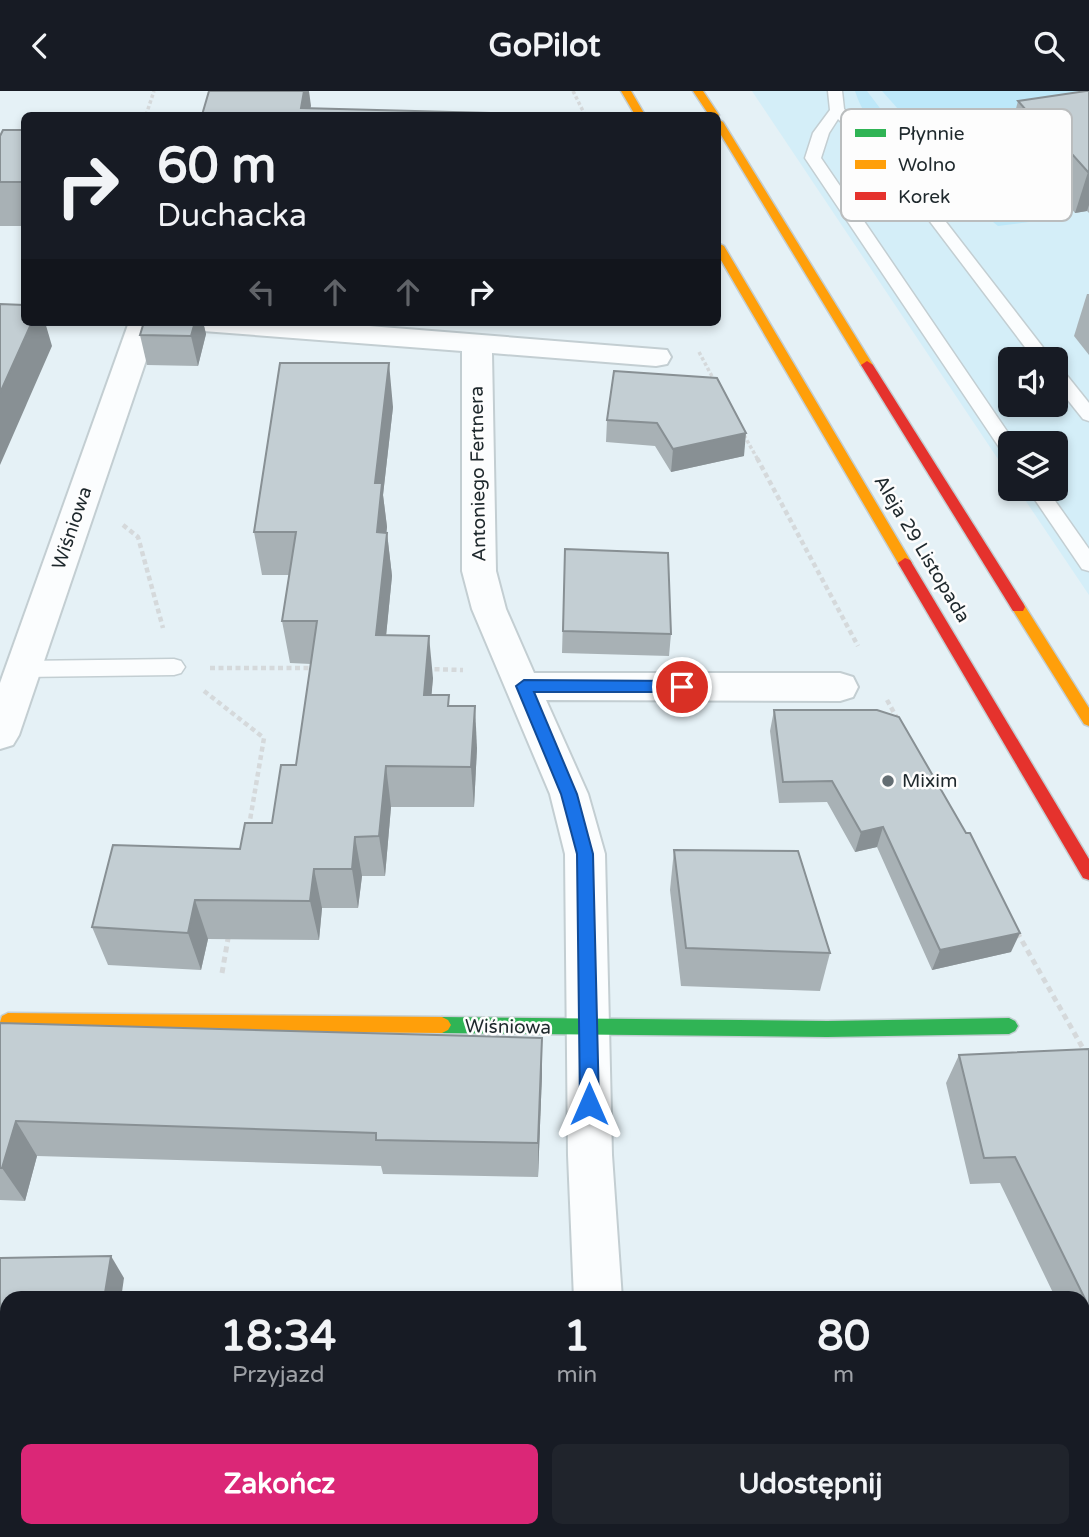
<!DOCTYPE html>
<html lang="pl">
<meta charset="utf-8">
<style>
body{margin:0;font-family:"Varela Round",sans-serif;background:#20242c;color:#f1f3f6;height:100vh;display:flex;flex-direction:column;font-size:26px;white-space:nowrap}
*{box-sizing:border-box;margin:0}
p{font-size:23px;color:#9ea1a6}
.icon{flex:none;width:38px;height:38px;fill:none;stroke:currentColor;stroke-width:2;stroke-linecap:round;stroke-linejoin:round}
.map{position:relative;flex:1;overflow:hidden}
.sheet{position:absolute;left:0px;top:1200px;width:1090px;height:247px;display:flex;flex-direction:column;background:#171b24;border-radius:21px 21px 0 0;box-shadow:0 4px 10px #0003}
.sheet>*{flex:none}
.banner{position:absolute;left:21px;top:21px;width:700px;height:214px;border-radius:10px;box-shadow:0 4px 10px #0003;background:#171b24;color:#f1f3f6;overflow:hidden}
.tools{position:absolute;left:998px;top:256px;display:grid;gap:14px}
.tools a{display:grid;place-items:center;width:70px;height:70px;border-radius:10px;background:#171b24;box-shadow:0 4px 10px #0003;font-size:35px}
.pin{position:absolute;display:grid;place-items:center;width:60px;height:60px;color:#fff;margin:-30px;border:4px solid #fff;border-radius:50%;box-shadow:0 2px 7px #0007}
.me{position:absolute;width:77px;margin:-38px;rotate:0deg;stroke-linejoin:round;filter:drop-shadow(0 0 5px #0008)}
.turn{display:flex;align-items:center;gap:24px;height:147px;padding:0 21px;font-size:32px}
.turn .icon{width:91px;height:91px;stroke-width:2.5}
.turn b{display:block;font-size:49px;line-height:60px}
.lanes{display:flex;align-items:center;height:66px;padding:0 21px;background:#0003;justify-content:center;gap:35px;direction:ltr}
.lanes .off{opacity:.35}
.eta{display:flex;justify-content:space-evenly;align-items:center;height:119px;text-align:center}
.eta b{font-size:42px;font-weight:700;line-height:49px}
.cta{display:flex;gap:14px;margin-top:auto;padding:14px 21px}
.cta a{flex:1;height:80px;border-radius:10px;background:#db2777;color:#fff;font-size:28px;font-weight:700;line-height:80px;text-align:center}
.cta a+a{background:#20242c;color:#f1f3f6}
header{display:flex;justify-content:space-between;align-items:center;height:91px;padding:0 21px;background:#171b24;font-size:32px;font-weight:700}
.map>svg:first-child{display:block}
</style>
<header><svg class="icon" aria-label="back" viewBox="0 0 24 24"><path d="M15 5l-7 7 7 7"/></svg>GoPilot<svg class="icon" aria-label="search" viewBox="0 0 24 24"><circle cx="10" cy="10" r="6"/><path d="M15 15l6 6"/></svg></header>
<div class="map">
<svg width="1089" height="1446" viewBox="0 0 1089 1446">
<rect width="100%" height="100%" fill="#e5f1f6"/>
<path fill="#d4eef8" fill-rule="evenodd" d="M752 0H1089V504L1017 397H1055V352H1010V386ZM1010 268H1055V313H1010Z"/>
<g fill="#bde8f9">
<path d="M855 0H867L898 41C872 35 863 24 855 0Z"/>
<path d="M882 0H1089L1023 18 915 37Z"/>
<path d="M984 35 1067 126 998 135 972 114 919 47Z"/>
</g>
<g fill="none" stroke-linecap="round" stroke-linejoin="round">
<defs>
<g id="lane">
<path d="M828 0H842L844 18 898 69 1052 268H1034L888 75 838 28 829 42 821 67 1015 352H1010V364L1003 362 805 67 813 42 830 19Z"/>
<path d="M1055 276 1061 277 1089 312V330L1083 328 1055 293Z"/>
<path d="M1027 397H1046L1089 458V480L1082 478Z"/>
<path d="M174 568 181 570 185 576 181 582 174 584 23 586 16 584 12 578 16 572 23 570Z"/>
</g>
<g id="street">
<path d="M129 231H159L19 644 13 654 0 658V592Z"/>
<path d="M188 231H319L667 259 671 266 667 273 656 275 492 262 496 480 506 518 534 582H840L853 586 858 596 853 606 840 610 546 609 588 703 605 763 612 1064 622 1208H574L568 1064 565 763 550 703 472 518 462 480V260L203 240 193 237Z"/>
<path d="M591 1440H643L644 1446H592Z"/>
</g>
<path id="fast" d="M442 926 827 930 1009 927 1015 930 1018 935 1015 940 1009 943 827 946 442 942 436 939 433 934 436 929Z"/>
<g id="slow">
<path d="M621 0H631L645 24H635Z"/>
<path d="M693 0H703L719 24 718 26 709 24Z"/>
<path d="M718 28 723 31 873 274 871 277 867 278 861 274 718 39Z"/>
<path d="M718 152 724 155 910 469 912 472 910 475H900L718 164Z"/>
<path d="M1018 511 1023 512 1089 617V635L1084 633 1011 516Z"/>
<path d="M8 922 442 926 448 929 451 934 448 939 442 942 8 938 2 935 0 931 2 925Z"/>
</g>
<g id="jam">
<path d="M867 270 873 274 1023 512 1025 516 1023 520H1013L861 274Z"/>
<path d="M905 467 910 469 1089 768V789L1083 787 898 472Z"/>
</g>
</defs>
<use href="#lane" stroke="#c3ced2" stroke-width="3"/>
<use href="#street" stroke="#c3ced2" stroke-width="4"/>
<use href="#fast" stroke="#c3ced2" stroke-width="3"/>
<use href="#slow" stroke="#c3ced2" stroke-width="3"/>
<use href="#jam" stroke="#c3ced2" stroke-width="3"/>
<g stroke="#d5d9db" stroke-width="3.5" stroke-dasharray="3.5 2.5" stroke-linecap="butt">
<path d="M573 0 585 24"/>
<path d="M146 24 154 0"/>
<path d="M917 43 1019 27"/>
<path d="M699 261 715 291"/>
<path d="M744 344 758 369"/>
</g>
<g stroke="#d5d9db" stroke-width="4.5" stroke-dasharray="5 3.5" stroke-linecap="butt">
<path d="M757 367 858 555"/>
<path d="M123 434 138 446 163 537"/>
<path d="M210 577H313"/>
<path d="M426 578 463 579"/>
<path d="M204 600 264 647 249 735"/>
<path d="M887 609 898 629"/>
</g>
<g stroke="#d5d9db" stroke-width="5" stroke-dasharray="6 4.5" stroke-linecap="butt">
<path d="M1017 841 1089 968"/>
<path d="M222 882 229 842"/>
</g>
<use href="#lane" fill="#fbfdfe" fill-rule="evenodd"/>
<use href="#street" fill="#fbfdfe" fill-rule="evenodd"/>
<use href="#fast" fill="#30b455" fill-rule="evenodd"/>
<use href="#slow" fill="#ff9f0a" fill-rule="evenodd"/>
<use href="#jam" fill="#e5322d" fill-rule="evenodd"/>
</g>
<g fill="#a8b1b5">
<path d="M1089 0V122L1087 120 1075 122 1052 95 1046 96 1007 51 1018 10Z"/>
<path d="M24 39V135H0V45Z"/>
<path d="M1087 203H1089V264L1074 245Z"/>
<path d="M195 231H203L206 243 198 275 147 274 140 244Z"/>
<path d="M614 280 744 365 671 381 655 355 606 351 607 329Z"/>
<path d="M393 316 383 404 387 436 386 442H387L392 485 386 544 433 587 431 604H449V615L477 657 474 716H391L385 785H362L358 817H322L319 849 208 848 201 879 108 874 92 836 240 758 272 732 296 674 311 573 290 572 282 530 289 484H262L254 441Z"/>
<path d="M565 458 671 543 669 565 562 562Z"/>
<path d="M774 619 1011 861 932 879 877 756 855 761 827 711 779 712 770 640Z"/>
<path d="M674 759 830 862 820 900 681 895 670 799Z"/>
<path d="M0 932 542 947V983L538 1086 383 1083 381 1075 37 1065 25 1110 0 1109Z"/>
<path d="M1089 958V1276L1083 1264V1208H1056L1000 1092 970 1093 946 992 959 964Z"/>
<path d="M1089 1425V1446H1067L1066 1442 1068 1440H1083V1427Z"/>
</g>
<g fill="#889094">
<path d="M304 0H309L311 15 309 24 301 17Z"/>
<path d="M1064 54 1052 95 1046 96 1058 55Z"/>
<path d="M1088 81H1089V114L1087 120 1075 122Z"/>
<path d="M32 231H45L52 255 0 374V302Z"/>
<path d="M195 231H203L206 243 198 275 191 245Z"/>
<path d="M597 231H616L597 234Z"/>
<path d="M389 272 393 316 383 404 387 436 382 485 377 441 375 392Z"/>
<path d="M746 342 744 365 671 381 673 358Z"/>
<path d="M387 442 392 485 382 586 376 544Z"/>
<path d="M429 545 433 587 428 646 424 604Z"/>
<path d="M475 615 477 657 474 716 471 676Z"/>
<path d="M386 675 391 716 385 785 379 745Z"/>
<path d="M883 736 877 756 855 761 861 741Z"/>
<path d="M355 746 362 785 358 817 352 778Z"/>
<path d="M314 778 322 817 319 849 310 810Z"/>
<path d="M195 809 208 848 201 879 188 842Z"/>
<path d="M1020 842 1011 861 932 879 940 859Z"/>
<path d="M542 947V983L538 1086V1052Z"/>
<path d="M16 1030 37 1065 25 1110 2 1077Z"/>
<path d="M111 1165 124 1187 121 1208H104Z"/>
</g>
<g fill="#c3ced3" stroke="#889094" stroke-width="2">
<path d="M209 0H304L301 17 566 24H202Z"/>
<path d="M1086 0H1089V81H1088L1064 54 1058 55 1018 10Z"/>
<path d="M3 39H24V91H0V45Z"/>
<path d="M0 213 24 214V231H32L0 302Z"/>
<path d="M144 231H195L191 245 140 244Z"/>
<path d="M280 272H389L375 392H382L377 441 387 442 376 544 429 545 424 604H449L448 615H475L471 676 386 675 379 745 355 746 352 778H314L310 810 195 809 188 842 92 836 113 754 240 758 245 732H272L281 674H296L317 530H282L296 441H254Z"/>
<path d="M614 280 717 287 746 342 673 358 657 332 607 329Z"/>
<path d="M565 458 668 462 671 543 563 540Z"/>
<path d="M774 619H877L899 626 966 742H970L1020 842 940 859 883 736 861 741 832 690 783 691Z"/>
<path d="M674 759 798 760 830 862 686 857Z"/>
<path d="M0 932 542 947 538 1052 376 1049V1042L16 1030 2 1077H0Z"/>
<path d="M1089 958V1216L1015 1066 984 1067 959 964Z"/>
<path d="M111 1165 104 1208H7V1440H551V1446H0V1167Z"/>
<path d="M1089 1425V1440L1085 1426Z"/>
</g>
<path fill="#1a73e8" stroke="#114b97" stroke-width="2" d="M524 589 682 590 689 596 682 601H534L577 703 593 763 599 1013 596 1019 589 1021 583 1019 580 1013 577 763 561 703 516 595Z"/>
<circle fill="#646e73" stroke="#fdfdfd" stroke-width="2.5" cx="888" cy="690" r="7"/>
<g text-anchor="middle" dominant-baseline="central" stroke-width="5" stroke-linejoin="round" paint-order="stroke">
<g font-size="19" fill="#1e282c" stroke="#fdfdfd">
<text transform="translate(478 383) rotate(-91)">Antoniego Fertnera</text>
<text transform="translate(72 437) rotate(-71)">Wiśniowa</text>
<text transform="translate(922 458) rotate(59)">Aleja 29 Listopada</text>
<text transform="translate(508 936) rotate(1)">Wiśniowa</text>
</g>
<g font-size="19" fill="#1e282c" stroke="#fdfdfd" text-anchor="start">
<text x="902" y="690">Mixim</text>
</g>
</g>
<rect x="841" y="18" width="231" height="112" rx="10" fill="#fdfdfd" stroke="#babdbe" stroke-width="2"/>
<rect x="855" y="38" width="31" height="8" fill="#30b455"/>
<rect x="855" y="69" width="31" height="9" fill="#ff9f0a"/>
<rect x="855" y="101" width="31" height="8" fill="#e5322d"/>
<g font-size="19" fill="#1e282c">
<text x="898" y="49">Płynnie</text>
<text x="898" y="80">Wolno</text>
<text x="898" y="112">Korek</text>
</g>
</svg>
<div class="tools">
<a><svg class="icon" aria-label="sound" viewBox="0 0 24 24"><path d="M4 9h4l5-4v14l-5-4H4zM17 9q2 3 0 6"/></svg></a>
<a><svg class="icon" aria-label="layers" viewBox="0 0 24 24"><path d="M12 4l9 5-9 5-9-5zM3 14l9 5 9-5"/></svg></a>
</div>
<div class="pin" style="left:682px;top:596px;background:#d93025"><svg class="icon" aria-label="arrive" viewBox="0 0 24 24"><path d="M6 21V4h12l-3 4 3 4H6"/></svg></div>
<svg class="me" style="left:589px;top:1013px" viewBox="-20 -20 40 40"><path d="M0-17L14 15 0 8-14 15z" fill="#1a73e8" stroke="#fff" stroke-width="4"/></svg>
<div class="banner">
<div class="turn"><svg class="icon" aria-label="right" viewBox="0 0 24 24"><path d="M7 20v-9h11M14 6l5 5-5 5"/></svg><div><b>60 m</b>Duchacka</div></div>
<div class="lanes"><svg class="icon off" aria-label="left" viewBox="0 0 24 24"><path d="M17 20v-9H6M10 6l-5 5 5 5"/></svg><svg class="icon off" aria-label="ahead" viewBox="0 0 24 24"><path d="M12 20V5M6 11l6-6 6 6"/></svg><svg class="icon off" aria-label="ahead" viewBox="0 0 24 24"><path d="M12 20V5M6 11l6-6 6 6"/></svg><svg class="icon" aria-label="right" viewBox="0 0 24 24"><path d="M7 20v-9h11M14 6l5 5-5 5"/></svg></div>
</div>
<section class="sheet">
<div class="eta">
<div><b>18:34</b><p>Przyjazd</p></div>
<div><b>1</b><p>min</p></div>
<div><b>80</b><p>m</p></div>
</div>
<div class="cta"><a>Zakończ</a><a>Udostępnij</a></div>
</section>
</div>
